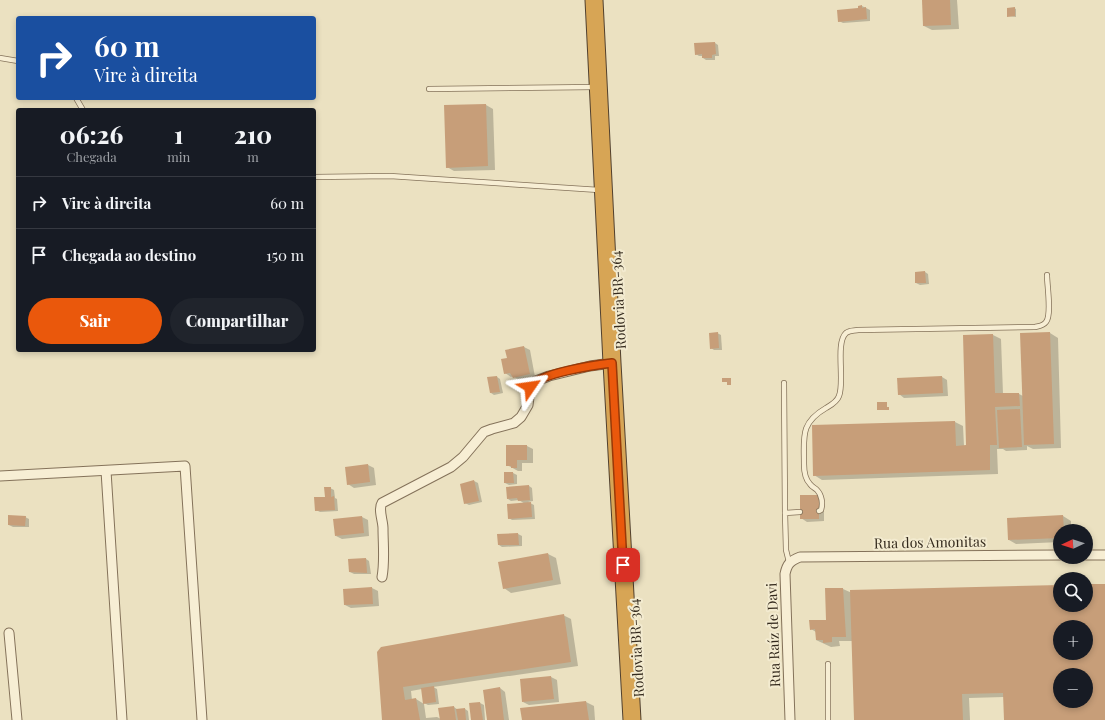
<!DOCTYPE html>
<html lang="pt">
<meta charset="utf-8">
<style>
body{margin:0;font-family:"Playfair Display",serif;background:#20242c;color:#f1f3f6;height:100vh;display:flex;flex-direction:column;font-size:15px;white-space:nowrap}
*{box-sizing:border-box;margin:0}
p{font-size:13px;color:#9ea1a6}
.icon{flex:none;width:22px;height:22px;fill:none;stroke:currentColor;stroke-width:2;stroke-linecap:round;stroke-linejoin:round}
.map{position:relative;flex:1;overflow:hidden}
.side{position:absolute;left:16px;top:108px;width:300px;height:244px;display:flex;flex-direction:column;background:#171b24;border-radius:4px;box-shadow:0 2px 6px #0003}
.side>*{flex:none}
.guide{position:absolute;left:16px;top:16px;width:300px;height:84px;border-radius:4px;box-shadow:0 2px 6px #0003;background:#1a4fa0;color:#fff;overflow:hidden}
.needle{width:26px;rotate:266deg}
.fabs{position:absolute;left:1053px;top:524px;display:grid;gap:8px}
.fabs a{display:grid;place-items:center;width:40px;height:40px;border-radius:50%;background:#171b24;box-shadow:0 2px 6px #0003;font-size:20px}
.pin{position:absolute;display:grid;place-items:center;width:34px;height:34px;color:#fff;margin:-17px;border-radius:8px;box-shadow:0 2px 6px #0006}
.me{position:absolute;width:44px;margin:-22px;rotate:58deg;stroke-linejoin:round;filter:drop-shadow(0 0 3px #0008)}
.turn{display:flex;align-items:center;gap:14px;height:84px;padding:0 12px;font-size:18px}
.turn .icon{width:52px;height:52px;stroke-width:2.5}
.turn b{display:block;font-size:28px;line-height:34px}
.eta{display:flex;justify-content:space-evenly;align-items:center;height:68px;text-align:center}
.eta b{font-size:24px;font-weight:800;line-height:28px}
.cta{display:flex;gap:8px;margin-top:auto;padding:8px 12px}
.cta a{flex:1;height:46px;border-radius:24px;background:#ea580c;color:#fff;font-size:16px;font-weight:800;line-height:46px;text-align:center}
.cta a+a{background:#20242c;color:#f1f3f6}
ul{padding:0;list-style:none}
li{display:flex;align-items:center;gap:12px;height:52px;padding:0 12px;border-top:1px solid #363941}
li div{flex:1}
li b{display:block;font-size:15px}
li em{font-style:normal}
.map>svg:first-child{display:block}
</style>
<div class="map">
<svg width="1105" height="720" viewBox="0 0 1105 720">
<rect width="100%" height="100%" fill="#ebe1c1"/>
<g fill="#0003" fill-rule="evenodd">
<path d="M923 0H957L959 29 932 30 924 26Z"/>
<path d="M859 6H862L870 10V21L843 23 839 21 859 9Z"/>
<path d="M1014 8 1016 9V17L1008 16Z"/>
<path d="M715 43 718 45 719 56H715V60H706L703 58V56H699L696 54Z"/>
<path d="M486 105 493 109 495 170 454 171 447 167Z"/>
<path d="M925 272 928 274 929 284 920 285 916 283Z"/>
<path d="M717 333 721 335 722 350H714L711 348Z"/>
<path d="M1050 333 1058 338 1061 448 1033 449 1027 446V450L1006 451 1003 449H997L998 474 822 480 814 475 813 426 955 422 963 426 964 446H967L964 336 993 335 1001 339 1003 394H1019L1023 396Z"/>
<path d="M524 347 530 350 535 377 519 380 513 376 511 377 505 373 508 358Z"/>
<path d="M497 377 500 379 503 393 494 395 491 393Z"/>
<path d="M942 377 947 380 948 396 904 398 899 394Z"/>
<path d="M527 446 533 449V463H522V471H518L507 465Z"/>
<path d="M368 465 374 468 376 485 354 488 348 484 346 468Z"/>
<path d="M513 473 517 475V484L509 485 505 483Z"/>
<path d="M474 481 478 483 482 502 469 505 465 503Z"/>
<path d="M529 486 532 488 533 501 528 502 534 505 535 519 512 520 509 518 525 504 519 500 511 501 508 499Z"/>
<path d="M330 488 334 490 335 498 337 499 338 511 320 512 316 510 326 498Z"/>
<path d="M818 496 824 499V521L807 522 801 518Z"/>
<path d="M1063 516 1071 521V531H1060V542L1016 544 1009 540Z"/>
<path d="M25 517 29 519V527H13L9 525Z"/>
<path d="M362 517 368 520 369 536 342 539 336 536Z"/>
<path d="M518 534 522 536V546L502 547 499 545 498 535Z"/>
<path d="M548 554 556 558 561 584 511 593 504 588 499 563Z"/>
<path d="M366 559 369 561 371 574H354L350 572Z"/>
<path d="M1086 585H1105V720H1005L1004 697 969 698 970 720H855L853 641H839L840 646 831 647 816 640V632L811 629 827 621 826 589H843L852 593 1060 586V605H1086ZM1060 627H1086V653H1060ZM1060 675H1086V701H1060Z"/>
<path d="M372 588 378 591 379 606 351 608 345 605Z"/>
<path d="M563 615 571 619 578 666 433 687 437 689 439 704 428 705 424 703 422 689 411 691 412 700 416 699 424 704 426 718 437 717 441 719 454 707 458 710 465 709 468 711 469 720H383L378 653Z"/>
<path d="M551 677 557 680 559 702 529 705 523 702Z"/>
<path d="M500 688 505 692 509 720H488Z"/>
<path d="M586 702 594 706 595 720H523Z"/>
<path d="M480 703 484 705 485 720H472Z"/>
</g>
<g fill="#c79e79" fill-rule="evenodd">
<path d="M922 0H950L951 25 923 26Z"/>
<path d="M862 5V8L866 7 867 19 838 22 837 10 858 8V6Z"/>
<path d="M1015 7V16L1007 17V8Z"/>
<path d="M715 42 716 54 712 55V58H702V54L695 55 694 43Z"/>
<path d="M486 104 488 166 446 168 444 105Z"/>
<path d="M925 271 926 283H915V272Z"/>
<path d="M718 332 719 348 710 349 709 333Z"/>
<path d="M1050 332 1054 444 1024 445 1020 333Z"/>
<path d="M993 334 995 393H1019L1020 406 995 407 997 445H990V470L813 476 812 425 955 421 956 446 966 445 963 335Z"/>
<path d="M524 346 530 374 513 378 510 373 504 374 501 359 507 358 505 350Z"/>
<path d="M497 376 500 392 490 393 487 377Z"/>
<path d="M942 376 943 393 898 395 897 378Z"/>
<path d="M722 378H731V385H727V382H722Z"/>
<path d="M877 402H887V407H889V410H877Z"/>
<path d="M1020 409 1022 447 999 448 997 410Z"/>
<path d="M506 445H527V460H517V468H511V466H506Z"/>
<path d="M368 464 370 482 347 485 345 467Z"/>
<path d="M504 472H513L514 483H504Z"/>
<path d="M474 480 479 501 464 504 460 484Z"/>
<path d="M529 485 530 500 518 501 517 498 507 499 506 487Z"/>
<path d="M324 487H331V497L334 496 335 510 315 511 314 497H325Z"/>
<rect x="800" y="495" width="19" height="24"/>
<path d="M531 502 532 517 508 519 507 504Z"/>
<path d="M8 515 26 516 25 526 8 525Z"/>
<path d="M1063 515 1064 531H1060V538L1008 540 1007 518Z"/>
<path d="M362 516 364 533 335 536 333 519Z"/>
<path d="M518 533 519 545H498L497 534Z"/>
<path d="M548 553 553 580 503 589 498 562Z"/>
<path d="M366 558 367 573 349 572 348 559Z"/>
<path d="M1086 584H1105V720H1004L1003 693 962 694 963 720H854L850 590 1060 585V605H1086ZM1060 627H1086V653H1060ZM1060 675H1086V701H1060Z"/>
<path d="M372 587 373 604 344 605 343 589Z"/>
<path d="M825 588H843L846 637H832V642L823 643V640H816L815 629 810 630 809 620H826Z"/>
<path d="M564 614 571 662 403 687 405 700 416 698 420 720H382L377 652 381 647Z"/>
<path d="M551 676 554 699 522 702 520 679Z"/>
<path d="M434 686 436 702 423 704 421 688Z"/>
<path d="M500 687 504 720H487L483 690Z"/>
<path d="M586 701 589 720H522L520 708Z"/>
<path d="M480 702 483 720H471L469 703Z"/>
<path d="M454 706 456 720H440L438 708Z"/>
<path d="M465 708 466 720H458L456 709Z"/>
</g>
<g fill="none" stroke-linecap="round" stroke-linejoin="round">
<defs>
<g id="lane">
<path d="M0 58 18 61"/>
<path d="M429 89 596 87"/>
<path d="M76 98 83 110"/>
<path d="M314 177 390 176 599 190"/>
<path d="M784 383 785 513"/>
<path d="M819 511 821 510C823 504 822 495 817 490 815 488 812 487 810 484 805 479 804 471 804 464 804 437 800 423 826 408 831 405 837 402 839 396 845 382 835 343 846 333 850 330 854 331 858 330L1035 327C1039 326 1043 326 1046 322 1052 315 1047 285 1047 275"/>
<path d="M789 562 786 550 785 513 800 512"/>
<path d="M828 664V720"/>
</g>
<g id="street">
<path d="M106 471 122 720"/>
<path d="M0 476 185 466 202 720"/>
<path d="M1086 555H1105"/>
<path d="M382 577C385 561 383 544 383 528 383 521 378 509 382 503L451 467 463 457 484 432 492 429 514 423 521 417 528 405 530 389 532 385 536 381 549 376 590 366 612 363"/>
<path d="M9 633 17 720"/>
<path d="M790 720 785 574C787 564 790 561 800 557L1060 555"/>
</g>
<path id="highway" d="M594 0 612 363 632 720"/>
</defs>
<use href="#lane" stroke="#84725a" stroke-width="6"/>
<use href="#street" stroke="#84725a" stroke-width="11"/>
<use href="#highway" stroke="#51402e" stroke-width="19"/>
<use href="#lane" stroke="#f7eed4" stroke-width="4.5"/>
<use href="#street" stroke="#f7eed4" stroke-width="9"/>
<use href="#highway" stroke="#d7a555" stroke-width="17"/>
</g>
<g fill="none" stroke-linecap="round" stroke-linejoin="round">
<defs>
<path id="route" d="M530 387C539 373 595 365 612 363L623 565"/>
</defs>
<use href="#route" stroke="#983908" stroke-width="10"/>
<use href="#route" stroke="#ea580c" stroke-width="7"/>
</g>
<g text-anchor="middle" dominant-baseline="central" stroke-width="4" stroke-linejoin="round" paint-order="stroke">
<g font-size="14" fill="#342a1d" stroke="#f3ebd0">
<text transform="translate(618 300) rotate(-93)">Rodovia BR-364</text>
<text transform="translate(930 542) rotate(-1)">Rua dos Amonitas</text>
<text transform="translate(773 635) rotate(-92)">Rua Raíz de Davi</text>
<text transform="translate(636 648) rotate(-93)">Rodovia BR-364</text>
</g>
</g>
</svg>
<div class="fabs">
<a><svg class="needle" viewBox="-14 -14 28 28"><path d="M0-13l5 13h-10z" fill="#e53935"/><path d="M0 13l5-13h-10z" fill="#9ea1a6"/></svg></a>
<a><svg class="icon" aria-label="search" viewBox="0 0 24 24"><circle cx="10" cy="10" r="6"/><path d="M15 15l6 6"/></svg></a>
<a>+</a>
<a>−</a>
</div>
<div class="pin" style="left:623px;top:565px;background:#d93025"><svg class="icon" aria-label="arrive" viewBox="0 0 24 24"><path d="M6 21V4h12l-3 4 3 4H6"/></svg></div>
<svg class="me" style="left:530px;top:387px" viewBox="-20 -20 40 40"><path d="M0-17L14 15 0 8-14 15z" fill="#ea580c" stroke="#fff" stroke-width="4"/></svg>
<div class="guide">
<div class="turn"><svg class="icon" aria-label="right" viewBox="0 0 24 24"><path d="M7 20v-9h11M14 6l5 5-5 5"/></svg><div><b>60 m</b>Vire à direita</div></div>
</div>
<section class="side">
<div class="eta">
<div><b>06:26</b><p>Chegada</p></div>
<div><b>1</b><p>min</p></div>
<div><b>210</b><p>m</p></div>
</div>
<ul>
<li><svg class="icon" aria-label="right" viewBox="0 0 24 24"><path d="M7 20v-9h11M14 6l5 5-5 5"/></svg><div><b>Vire à direita</b></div><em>60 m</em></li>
<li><svg class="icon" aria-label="arrive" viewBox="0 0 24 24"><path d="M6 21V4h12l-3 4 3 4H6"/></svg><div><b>Chegada ao destino</b></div><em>150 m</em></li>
</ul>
<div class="cta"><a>Sair</a><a>Compartilhar</a></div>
</section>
</div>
